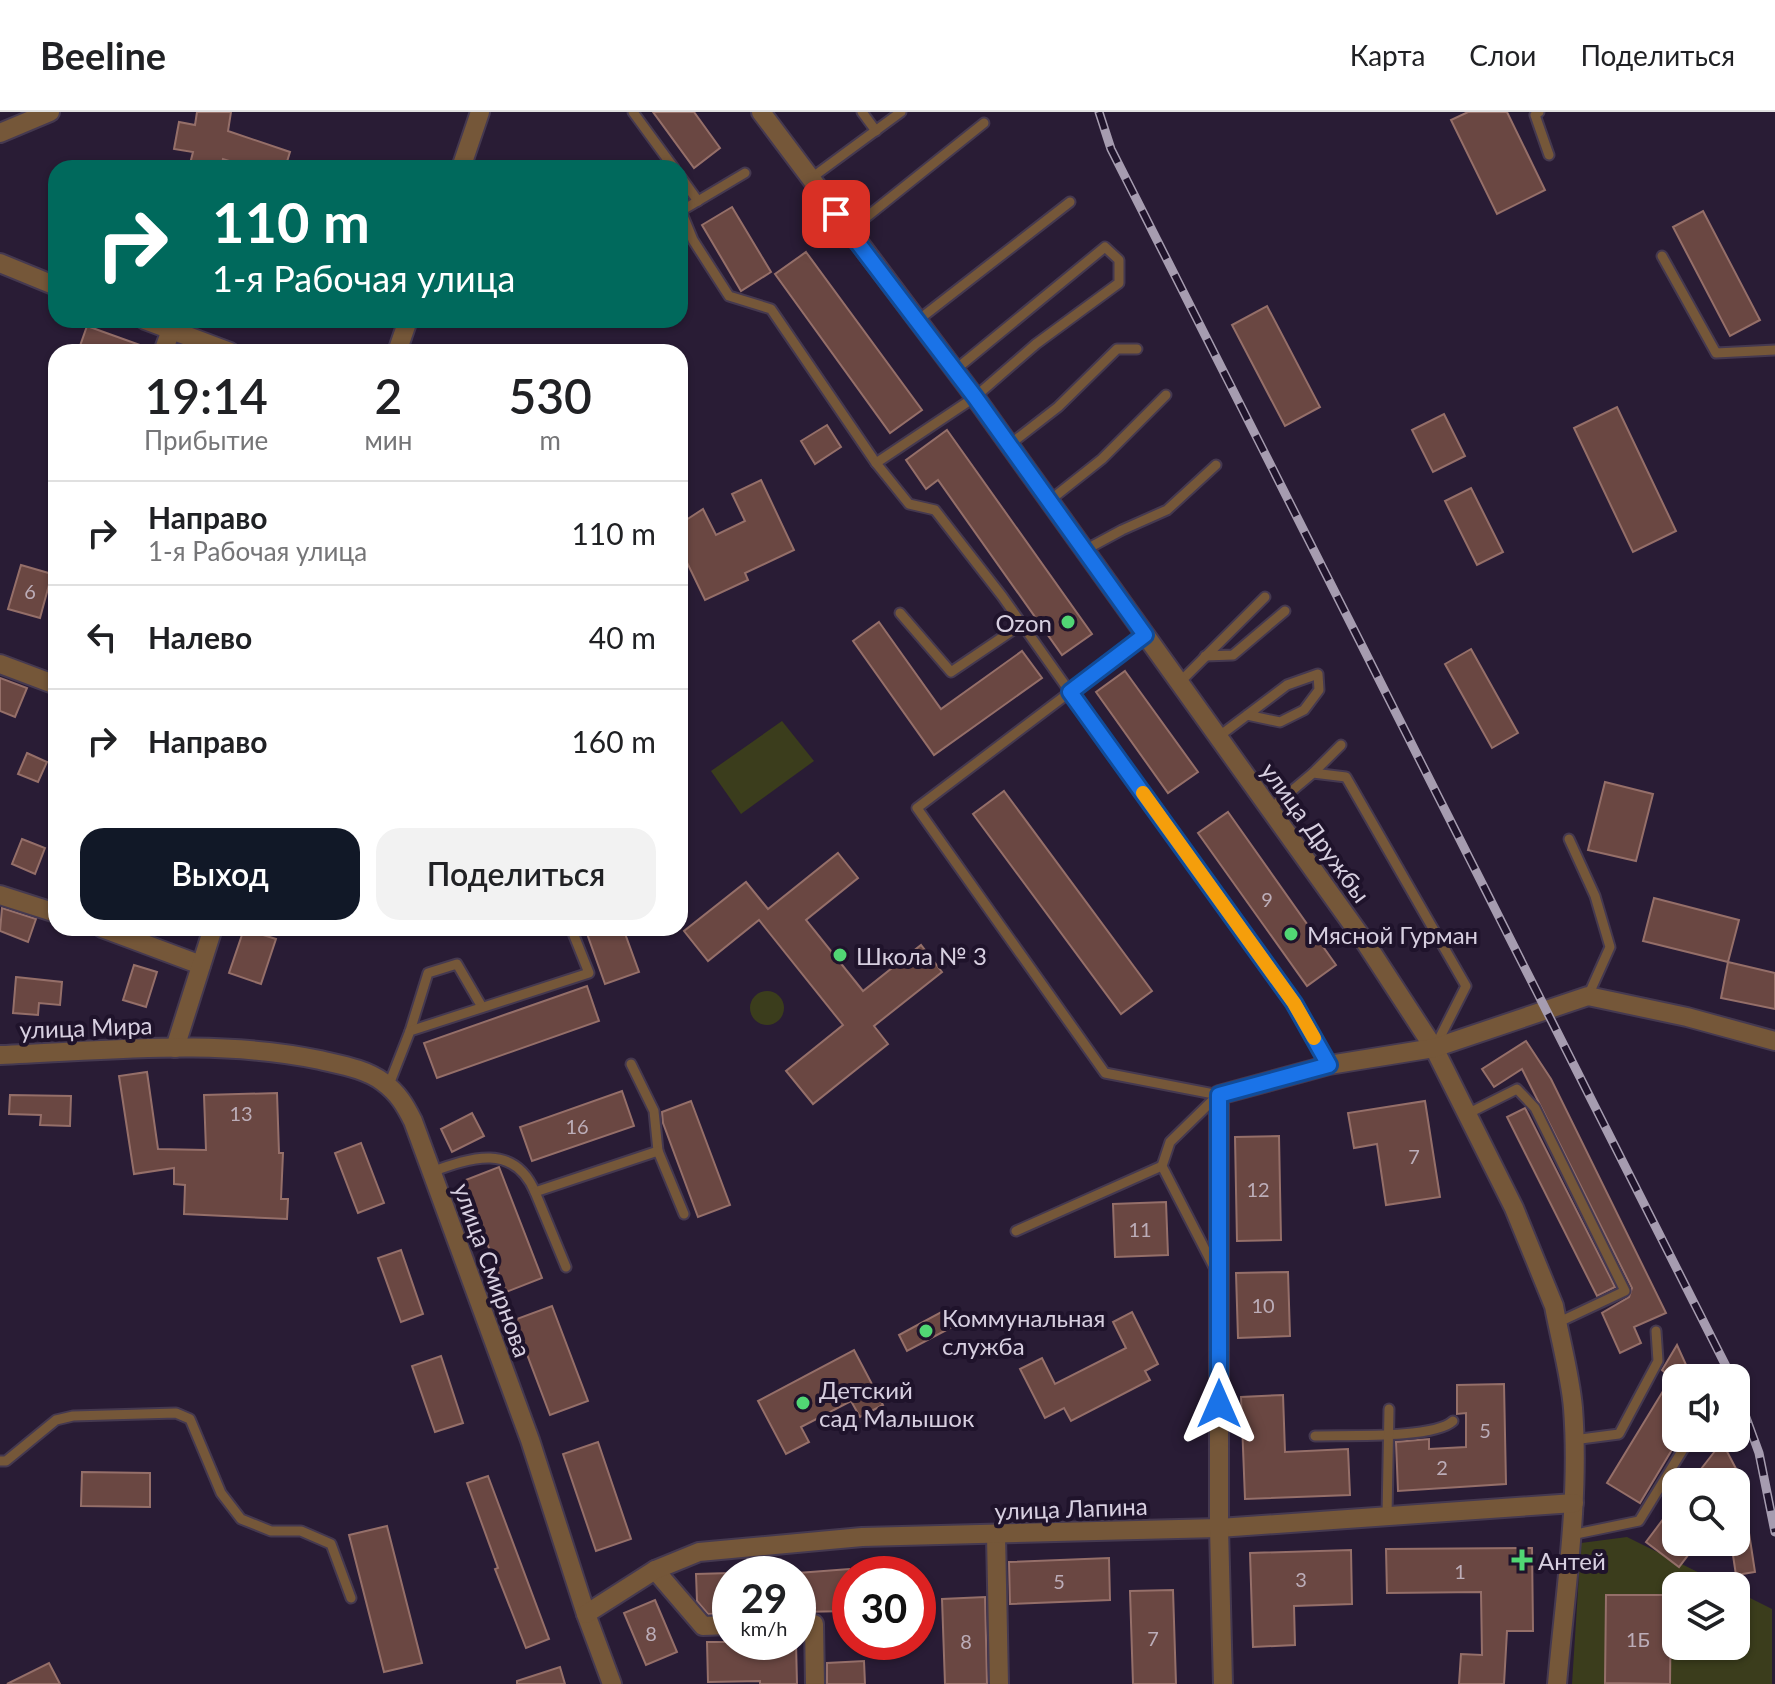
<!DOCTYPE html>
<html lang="ru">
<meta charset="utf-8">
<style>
body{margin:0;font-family:Lato,sans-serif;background:#f2f2f2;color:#202124;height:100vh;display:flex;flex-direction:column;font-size:30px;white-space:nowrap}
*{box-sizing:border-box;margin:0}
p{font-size:26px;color:#757577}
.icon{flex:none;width:44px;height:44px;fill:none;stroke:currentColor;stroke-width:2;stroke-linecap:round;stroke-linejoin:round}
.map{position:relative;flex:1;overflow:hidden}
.side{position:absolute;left:48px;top:232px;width:640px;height:592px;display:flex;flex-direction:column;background:#fff;border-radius:24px;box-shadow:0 2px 6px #0004}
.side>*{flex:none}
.guide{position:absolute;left:48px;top:48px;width:640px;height:168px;border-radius:24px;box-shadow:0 2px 6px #0004;background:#00695c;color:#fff;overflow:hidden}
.buttons{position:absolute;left:1662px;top:1252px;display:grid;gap:16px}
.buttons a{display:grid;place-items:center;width:88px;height:88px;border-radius:16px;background:#fff;box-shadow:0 2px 6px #0004;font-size:40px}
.speed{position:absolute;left:712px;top:1444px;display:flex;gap:16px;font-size:40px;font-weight:700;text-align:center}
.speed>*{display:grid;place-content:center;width:104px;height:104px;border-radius:50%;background:#fff;box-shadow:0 2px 6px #0004;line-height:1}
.speed small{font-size:20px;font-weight:400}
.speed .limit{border:12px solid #d22;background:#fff;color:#111}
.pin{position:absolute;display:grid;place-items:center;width:68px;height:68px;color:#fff;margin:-34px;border-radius:16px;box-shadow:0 4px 12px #0006}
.me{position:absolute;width:88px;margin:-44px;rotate:0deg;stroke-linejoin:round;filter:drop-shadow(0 0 6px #0008)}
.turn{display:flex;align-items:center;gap:28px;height:168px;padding:0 32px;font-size:36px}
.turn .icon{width:104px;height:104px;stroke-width:2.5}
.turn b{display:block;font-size:56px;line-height:68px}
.eta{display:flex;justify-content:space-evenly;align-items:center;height:136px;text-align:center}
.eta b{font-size:48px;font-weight:600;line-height:56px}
.button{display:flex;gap:16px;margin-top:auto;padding:16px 32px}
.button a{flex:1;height:92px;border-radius:24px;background:#111827;color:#fff;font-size:32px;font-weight:600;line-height:92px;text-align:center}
.button a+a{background:#f2f2f2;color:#202124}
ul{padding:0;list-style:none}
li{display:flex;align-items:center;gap:24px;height:104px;padding:0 32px;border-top:2px solid #e0e0e0}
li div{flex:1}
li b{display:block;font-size:30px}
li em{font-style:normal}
header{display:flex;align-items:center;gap:48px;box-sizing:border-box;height:112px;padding:0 40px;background:#fff;border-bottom:2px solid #e0e0e0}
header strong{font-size:38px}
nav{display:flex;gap:44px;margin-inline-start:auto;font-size:28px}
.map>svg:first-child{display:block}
</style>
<header>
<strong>Beeline</strong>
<nav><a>Карта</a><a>Слои</a><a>Поделиться</a></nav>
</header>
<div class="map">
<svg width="1775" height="1572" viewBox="0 0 1775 1572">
<rect width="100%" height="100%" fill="#291c35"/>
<g fill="#3b3d1c">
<path d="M782 609 814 649 741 702 711 659Z"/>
<circle cx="767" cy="896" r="17"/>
<path d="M1627 1425 1726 1474H1676V1534H1736V1479L1772 1497V1572H1572L1581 1431Z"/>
</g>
<g fill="#6a4742" stroke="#956f69" stroke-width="2">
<path d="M197 0H231L228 19 290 40 285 56H251L223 47 221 56 190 52 193 40 174 37 179 10 195 13Z"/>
<path d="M653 0H694L720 36 694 56Z"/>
<path d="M1468 0H1507L1545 78 1497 102 1451 8Z"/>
<path d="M732 95 771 160 741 179 702 113Z"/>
<path d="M1703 99 1760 208 1730 224 1673 115Z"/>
<path d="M806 140 922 298 890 321 775 162Z"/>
<path d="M1267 194 1320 295 1285 314 1232 213Z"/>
<path d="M87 214 151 237V240H97L80 234Z"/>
<path d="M1617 295 1676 419 1633 440 1574 316Z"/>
<path d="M1444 302 1465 344 1433 360 1412 318Z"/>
<path d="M827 313 841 335 815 352 801 329Z"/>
<path d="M947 318 1092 522 1062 543 938 368 926 377 906 348Z"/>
<path d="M761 368 794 438 745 461 748 468 705 488 680 436V412L703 397 716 423 745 409 732 382Z"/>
<path d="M1471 376 1503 440 1477 453 1445 389Z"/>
<path d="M21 453 52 462 40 506 8 497Z"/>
<path d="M879 510 941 597 1022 539 1042 566 934 643 853 529Z"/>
<path d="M1471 537 1518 621 1492 636 1445 552Z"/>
<path d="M1125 559 1198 660 1168 681 1096 580Z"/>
<path d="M0 566 27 576 15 605 0 599Z"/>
<path d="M27 641 47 650 38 670 18 662Z"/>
<path d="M1605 670 1653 682 1636 749 1588 738Z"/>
<path d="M1004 679 1152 879 1121 902 973 702Z"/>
<path d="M1228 700 1336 853 1307 874 1198 721Z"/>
<path d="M22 727 45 736 35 762 12 752Z"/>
<path d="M838 741 858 766 806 808 863 879 921 833 942 860 874 914 888 932 813 992 786 959 843 913 759 808 708 849 684 819 746 770 768 797Z"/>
<path d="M1654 786 1739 808 1728 850 1643 829Z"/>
<path d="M2 796 36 807 28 830 0 819Z"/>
<path d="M585 816H623L639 860 605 872Z"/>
<path d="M244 817 276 827 261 872 229 861Z"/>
<path d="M1728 850 1775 861V897L1721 886Z"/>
<path d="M134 853 157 860 146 895 123 888Z"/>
<path d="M16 865 62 870 60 893 39 891 38 903 13 901Z"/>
<path d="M587 874 599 909 437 966 424 931Z"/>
<path d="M1526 929 1551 967 1666 1201 1634 1215 1641 1231 1620 1241 1602 1201 1629 1185 1632 1176 1522 957 1494 975 1482 957Z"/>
<path d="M147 960 158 1037 206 1038 204 983 277 981 279 1041H283L281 1087H288L287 1107 184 1102 185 1073 174 1072V1056L134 1062 119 964Z"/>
<path d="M622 979 634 1014 532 1049 520 1015Z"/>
<path d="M10 983 71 984 70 1014 40 1013 41 1003 9 1002Z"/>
<path d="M691 989 730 1093 698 1105 663 1011 662 1000Z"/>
<path d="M1425 989 1440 1085 1386 1093 1377 1032 1354 1036 1348 1001Z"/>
<path d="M1525 996 1615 1175 1597 1184 1507 1005Z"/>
<path d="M472 1001 484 1024 452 1040 441 1017Z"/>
<path d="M1279 1024 1281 1128 1237 1129 1235 1025Z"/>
<path d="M361 1031 384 1091 358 1101 335 1041Z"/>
<path d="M499 1055 542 1166 506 1180 463 1069Z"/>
<path d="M1166 1090 1168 1143 1115 1145 1113 1092Z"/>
<path d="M401 1138 423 1202 401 1210 378 1146Z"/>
<path d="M1288 1160 1290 1224 1238 1226 1236 1161Z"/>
<path d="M552 1194 588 1289 550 1303 514 1208Z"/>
<path d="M945 1198 954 1214 907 1239 899 1223Z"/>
<path d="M1132 1200 1158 1252 1145 1259 1150 1268 1071 1309 1064 1296 1045 1306 1020 1257 1042 1246 1055 1272 1126 1236 1113 1210Z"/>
<path d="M1677 1233 1692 1266H1676V1331L1640 1391 1607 1371 1671 1266 1662 1258Z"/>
<path d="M854 1238 883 1293 860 1305 851 1289 801 1315 809 1330 786 1342 758 1289Z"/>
<path d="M441 1244 463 1311 435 1320 412 1254Z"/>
<path d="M1504 1272 1506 1372 1398 1379 1396 1330 1429 1327V1337L1466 1335V1301L1457 1302V1273Z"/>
<path d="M1283 1283 1285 1340 1348 1337 1350 1383 1245 1387 1241 1285Z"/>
<path d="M598 1330 631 1427 596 1439 563 1342Z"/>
<path d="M1722 1330 1743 1370H1691L1701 1357Z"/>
<path d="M82 1360 150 1361V1395L81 1394Z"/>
<path d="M488 1364 549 1527 526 1536 495 1457 498 1456 467 1371Z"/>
<path d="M1676 1390V1430H1698L1679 1455 1646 1430Z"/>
<path d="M1745 1395 1755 1460 1736 1463 1731 1430H1736V1396Z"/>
<path d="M387 1414 422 1551 384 1560 349 1423Z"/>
<path d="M1532 1436 1533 1519H1507L1504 1572H1459L1461 1542 1482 1543 1481 1480 1387 1481 1386 1437Z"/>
<path d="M1351 1438 1352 1492 1294 1494 1295 1533 1253 1535 1250 1441Z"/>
<path d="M1109 1446 1110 1488 1010 1492 1009 1450Z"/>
<path d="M849 1457 850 1499 798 1500V1461Z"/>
<path d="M730 1461V1501L708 1502 697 1489 696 1462Z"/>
<path d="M1173 1478 1176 1572H1133L1130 1479Z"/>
<path d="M1606 1483H1671L1670 1572 1605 1571Z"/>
<path d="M985 1485 987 1572H945L942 1487Z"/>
<path d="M655 1488 677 1540 646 1553 624 1501Z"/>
<path d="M707 1530H796L797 1572H760V1569L708 1570Z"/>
<path d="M864 1549 865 1572H827V1551Z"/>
<path d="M49 1551 60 1572H7Z"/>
<path d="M560 1555 565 1572H517V1569Z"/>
</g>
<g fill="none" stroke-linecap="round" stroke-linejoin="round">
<defs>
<g id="lane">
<path d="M633 0 674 56"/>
<path d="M862 0 876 19"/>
<path d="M1539 0 1535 3 1549 43"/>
<path d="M745 61 681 99 693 128 729 184 771 197 876 351"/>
<path d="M680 64 698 89"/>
<path d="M810 67 901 0"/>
<path d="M849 119 984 11"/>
<path d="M1662 144 1716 241 1775 238"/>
<path d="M917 209 1070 90"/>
<path d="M955 258 1105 135 1119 148V171L1036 232 975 285 876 351 909 392 935 398 1002 484 1070 580 1145 523"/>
<path d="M1009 333 1058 295 1117 237H1137"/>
<path d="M1049 389 1102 347 1166 283"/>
<path d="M1085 438 1122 418 1167 398 1216 353"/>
<path d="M900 501 951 560 1022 512"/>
<path d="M1205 544 1233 543 1285 499"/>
<path d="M1179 571 1265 485"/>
<path d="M1218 625 1287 573 1318 562 1319 578 1304 598 1280 610 1247 603"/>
<path d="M1313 661 1341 633"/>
<path d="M1270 697 1313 661 1346 665 1466 874 1436 933"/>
<path d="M1569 727 1595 784 1610 835 1588 884"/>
<path d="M410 919 428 861 457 852 482 895"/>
<path d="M631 952 654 999 658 1039"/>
<path d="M388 975 410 919 589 861 571 816"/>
<path d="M1219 983 1105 961 917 696 1070 580 1294 891 1329 953"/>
<path d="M1467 1002 1517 977 1535 996 1625 1179 1557 1211"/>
<path d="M431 1060C470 1046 514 1030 535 1080L658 1039 684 1102"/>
<path d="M535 1080 566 1155"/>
<path d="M1016 1119 1162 1054"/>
<path d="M1215 1157 1162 1054 1170 1030 1216 985"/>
<path d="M1315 1324C1344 1323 1434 1327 1453 1309"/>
<path d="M1573 1328 1619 1322 1658 1249 1656 1219"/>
<path d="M0 1349H6L56 1308 73 1304 176 1301 190 1307 221 1381 241 1407 271 1419H301L331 1432 351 1486"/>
<path d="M1387 1404 1389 1297"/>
<path d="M1571 1423 1639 1409 1690 1326"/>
</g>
<g id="street">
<path d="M761 0 975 285 1365 830 1434 936 1514 1096 1554 1194C1560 1227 1570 1262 1573 1296 1580 1388 1565 1481 1557 1572"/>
<path d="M0 21 50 0"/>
<path d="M461 56 480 0"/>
<path d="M0 151 56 174"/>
<path d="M145 208 230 240"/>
<path d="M163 240 171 218"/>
<path d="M397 240 408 208"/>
<path d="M0 552 56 573"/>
<path d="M0 783 56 801"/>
<path d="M102 816 201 853"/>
<path d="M175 936 213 816"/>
<path d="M0 943C105 939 216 926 320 948 341 953 366 957 383 970 398 981 405 993 413 1009L530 1328 586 1502 612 1572"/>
<path d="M996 1423 999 1572"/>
<path d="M655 1458 703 1514 730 1513"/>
<path d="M586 1502 655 1458 699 1440 862 1425 1219 1416 1574 1391"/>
<path d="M798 1512H814L815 1572"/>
<path d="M1223 1572 1219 1416V983L1329 953 1434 936 1588 884 1687 905 1775 929"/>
</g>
</defs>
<use href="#lane" stroke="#453950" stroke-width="13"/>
<use href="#street" stroke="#453950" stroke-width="22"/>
<use href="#lane" stroke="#755739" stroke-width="9"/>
<use href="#street" stroke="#755739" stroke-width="18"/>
<defs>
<g id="rail">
<path d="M1099 0 1111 37 1732 1266"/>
<path d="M1736 1278 1759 1341 1775 1420"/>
</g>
</defs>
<use href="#rail" stroke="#a69cb0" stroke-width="9"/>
<use href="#rail" stroke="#1f132b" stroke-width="6" stroke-dasharray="18" stroke-linecap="butt"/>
</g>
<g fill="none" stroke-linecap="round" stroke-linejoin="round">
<defs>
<path id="route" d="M836 102 975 285 1145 523 1070 580 1294 891 1329 953 1219 983V1292"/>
</defs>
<use href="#route" stroke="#114b97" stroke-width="20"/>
<use href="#route" stroke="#1a73e8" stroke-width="14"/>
<path stroke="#f59e0b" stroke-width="14" d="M1143 681 1294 891 1314 926"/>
</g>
<g fill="#51d674" stroke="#1f132b" stroke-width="3">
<circle cx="1068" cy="510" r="8"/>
<circle cx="1291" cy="822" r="8"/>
<circle cx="840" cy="843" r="8"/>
<circle cx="926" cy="1219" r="8"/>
<circle cx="803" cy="1291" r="8"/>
<path d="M1518 1436h8v8h8v8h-8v8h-8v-8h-8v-8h8z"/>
</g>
<g text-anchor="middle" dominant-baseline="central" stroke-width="8" stroke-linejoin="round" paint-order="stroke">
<g font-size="20" fill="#bcadb8">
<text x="30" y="479">6</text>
<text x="1267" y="787">9</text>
<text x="241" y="1001">13</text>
<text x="577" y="1014">16</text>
<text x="1414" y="1044">7</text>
<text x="1258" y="1077">12</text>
<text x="1140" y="1117">11</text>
<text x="1263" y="1193">10</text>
<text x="1485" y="1318">5</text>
<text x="1442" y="1355">2</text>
<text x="1460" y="1459">1</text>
<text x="1301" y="1467">3</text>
<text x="1059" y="1469">5</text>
<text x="651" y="1521">8</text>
<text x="1153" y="1526">7</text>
<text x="1638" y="1527">1Б</text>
<text x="966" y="1529">8</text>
</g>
<g font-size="24" fill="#d7cfe0" stroke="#1f132b" text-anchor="start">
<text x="1052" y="510" text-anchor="end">Ozon</text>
<text x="1307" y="822">Мясной Гурман</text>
<text x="856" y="843">Школа № 3</text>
<text x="942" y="1205">Коммунальная<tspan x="942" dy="28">служба</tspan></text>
<text x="819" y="1277">Детский<tspan x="819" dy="28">сад Малышок</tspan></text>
<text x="1538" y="1448">Антей</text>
</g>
<g font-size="24" fill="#d7cfe0" stroke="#1f132b">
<text transform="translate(1316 720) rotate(54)">улица Дружбы</text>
<text transform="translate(86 915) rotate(-2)">улица Мира</text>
<text transform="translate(493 1158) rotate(70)">улица Смирнова</text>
<text transform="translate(1071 1396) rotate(-2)">улица Лапина</text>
</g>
</g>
</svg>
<div class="buttons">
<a><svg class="icon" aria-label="sound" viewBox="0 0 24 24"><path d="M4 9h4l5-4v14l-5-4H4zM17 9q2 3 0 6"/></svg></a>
<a><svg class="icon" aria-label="search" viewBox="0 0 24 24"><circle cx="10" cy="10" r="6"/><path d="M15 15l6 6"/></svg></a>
<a><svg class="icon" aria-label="layers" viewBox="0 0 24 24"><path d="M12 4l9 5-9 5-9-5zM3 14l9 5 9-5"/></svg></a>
</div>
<div class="speed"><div>29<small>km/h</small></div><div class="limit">30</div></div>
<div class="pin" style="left:836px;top:102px;background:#d93025"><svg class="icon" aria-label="arrive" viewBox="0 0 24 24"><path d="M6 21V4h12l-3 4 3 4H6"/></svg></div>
<svg class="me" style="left:1219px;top:1292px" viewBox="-20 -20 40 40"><path d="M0-17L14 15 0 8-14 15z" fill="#1a73e8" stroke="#fff" stroke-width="4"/></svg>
<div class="guide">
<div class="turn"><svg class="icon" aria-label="right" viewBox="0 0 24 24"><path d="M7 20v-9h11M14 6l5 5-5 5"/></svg><div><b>110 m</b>1-я Рабочая улица</div></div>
</div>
<section class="side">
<div class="eta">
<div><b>19:14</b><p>Прибытие</p></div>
<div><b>2</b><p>мин</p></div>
<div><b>530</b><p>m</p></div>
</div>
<ul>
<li><svg class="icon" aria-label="right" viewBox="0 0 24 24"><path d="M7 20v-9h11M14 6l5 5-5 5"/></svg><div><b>Направо</b><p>1-я Рабочая улица</p></div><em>110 m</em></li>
<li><svg class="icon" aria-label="left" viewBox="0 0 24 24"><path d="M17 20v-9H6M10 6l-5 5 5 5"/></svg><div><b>Налево</b></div><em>40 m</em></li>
<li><svg class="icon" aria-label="right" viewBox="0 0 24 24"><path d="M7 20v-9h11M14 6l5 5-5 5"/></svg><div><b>Направо</b></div><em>160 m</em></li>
</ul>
<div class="button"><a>Выход</a><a>Поделиться</a></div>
</section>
</div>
